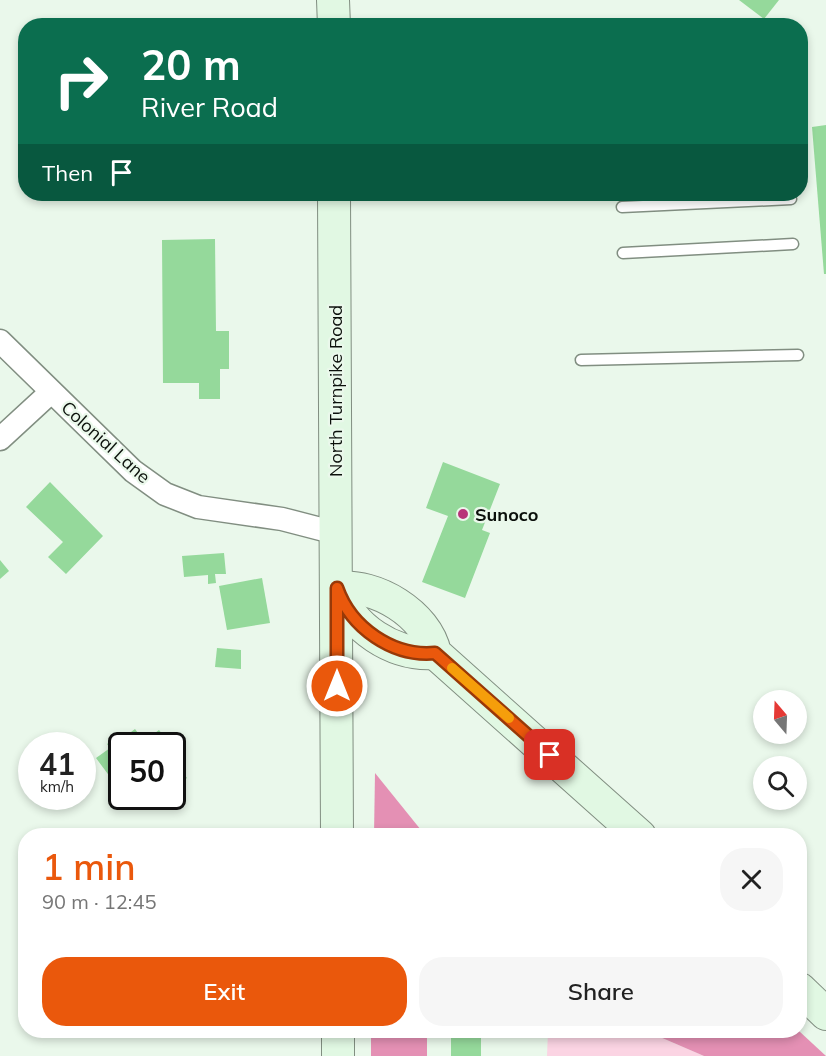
<!DOCTYPE html>
<meta charset="utf-8">
<style>
body{margin:0;font-family:Mulish,sans-serif;background:#f6f6f6;color:#222;height:100vh;display:flex;flex-direction:column;font-size:22px;white-space:nowrap}
*{box-sizing:border-box;margin:0}
p{font-size:20px;color:#767676}
.icon{flex:none;width:33px;height:33px;fill:none;stroke:currentColor;stroke-width:2;stroke-linecap:round;stroke-linejoin:round}
.map{position:relative;flex:1;overflow:hidden}
.sheet{position:absolute;left:18px;top:828px;width:789px;height:210px;display:flex;flex-direction:column;background:#fff;border-radius:24px;box-shadow:0 3px 9px #0003}
.sheet>*{flex:none}
.hud{position:absolute;left:18px;top:18px;width:790px;height:183px;border-radius:24px;box-shadow:0 3px 9px #0003;background:#0b6e4f;color:#fff;overflow:hidden}
.needle{width:39px;rotate:341deg}
.tools{position:absolute;left:753px;top:690px;display:grid;gap:12px}
.tools a{display:grid;place-items:center;width:54px;height:54px;border-radius:50%;background:#fff;box-shadow:0 3px 9px #0003;font-size:30px}
.speed{position:absolute;left:18px;top:732px;display:flex;gap:12px;font-size:30px;font-weight:700;text-align:center}
.speed>*{display:grid;place-content:center;width:78px;height:78px;border-radius:50%;background:#fff;box-shadow:0 3px 9px #0003;line-height:1}
.speed small{font-size:15px;font-weight:400}
.speed .limit{border:3px solid #111;border-radius:9px;background:#fff;color:#111}
.pin{position:absolute;display:grid;place-items:center;width:51px;height:51px;color:#fff;margin:-26px;border-radius:12px;box-shadow:0 3px 9px #0006}
.me{position:absolute;width:66px;margin:-33px;rotate:0deg;stroke-linejoin:round;filter:drop-shadow(0 0 4px #0008)}
.turn{display:flex;align-items:center;gap:21px;height:126px;padding:0 24px;font-size:27px}
.turn .icon{width:78px;height:78px;stroke-width:2.5}
.turn b{display:block;font-size:42px;line-height:51px}
.then{display:flex;align-items:center;height:57px;padding:0 24px;background:#0003;gap:12px;font-size:22px}
.round{display:grid;place-items:center;flex:none;width:63px;height:63px;border-radius:24px;background:#f6f6f6}
.summary{display:flex;align-items:center;justify-content:space-between;height:102px;padding:0 24px}
h1{font-size:36px;font-weight:600;line-height:45px;color:#ea580c}
.action{display:flex;gap:12px;margin-top:auto;padding:12px 24px}
.action a{flex:1;height:69px;border-radius:24px;background:#ea580c;color:#fff;font-size:24px;font-weight:600;line-height:69px;text-align:center}
.action a+a{background:#f6f6f6;color:#222}
.map>svg:first-child{display:block}
</style>
<div class="map">
<svg width="826" height="1056" viewBox="0 0 826 1056">
<rect width="100%" height="100%" fill="#eaf8eb"/>
<path fill="#fbd4e3" d="M646 1031 704 1056H547L548 1031Z"/>
<g fill="#e490b4">
<path d="M375 773 425 835H374Z"/>
<rect x="371" y="1031" width="56" height="25"/>
<path d="M646 1031H799L826 1056H704Z"/>
</g>
<g fill="#95d99b">
<path d="M739 0H779L764 19Z"/>
<rect x="149" y="23" width="29" height="3"/>
<path d="M826 125V274H824L812 127Z"/>
<path d="M215 239 216 331H229V369H220V399H199V383H163L162 240Z"/>
<path d="M443 462 500 484 482 530 490 533 465 598 422 582 448 516 426 508Z"/>
<path d="M50 482 103 536 66 574 48 557 63 542 26 507Z"/>
<path d="M224 553 226 574H215L216 583 208 584V575L184 577 182 556Z"/>
<path d="M0 560 9 571 0 579Z"/>
<path d="M262 578 270 623 227 630 219 586Z"/>
<path d="M217 648 241 650V669L215 667Z"/>
<path d="M135 729 144 741 159 730 166 739 161 743 163 746H122V793L96 758 110 748 107 744 116 737 119 741Z"/>
<path d="M172 758 187 778 172 789Z"/>
<rect x="451" y="1030" width="30" height="26"/>
</g>
<g fill="none" stroke-linecap="round" stroke-linejoin="round">
<defs>
<g id="service">
<path d="M622 207 791 199"/>
<path d="M623 253 793 244"/>
<path d="M581 360 798 355"/>
</g>
<g id="minor">
<path d="M0 341 133 471 165 494 198 507 282 519 336 533"/>
<path d="M0 439 51 392"/>
</g>
<g id="secondary">
<path d="M333 0 334 26"/>
<path d="M334 194 337 836"/>
<path d="M337 588C375 583 427 614 435 653L640 836"/>
<path d="M337 588C351 628 393 656 435 653"/>
<path d="M800 989 826 1014"/>
<path d="M338 1030V1056"/>
</g>
</defs>
<use href="#service" stroke="#818e81" stroke-width="13"/>
<use href="#minor" stroke="#818e81" stroke-width="25"/>
<use href="#secondary" stroke="#818e81" stroke-width="34"/>
<use href="#service" stroke="#fff" stroke-width="10"/>
<use href="#minor" stroke="#fff" stroke-width="22"/>
<use href="#secondary" stroke="#e1f8e3" stroke-width="32"/>
</g>
<g fill="none" stroke-linecap="round" stroke-linejoin="round">
<defs>
<path id="route" d="M337 686V588C351 628 393 657 435 653L550 755"/>
</defs>
<use href="#route" stroke="#983908" stroke-width="15"/>
<use href="#route" stroke="#ea580c" stroke-width="10"/>
<path stroke="#f59e0b" stroke-width="10" d="M452 668 509 718"/>
</g>
<circle fill="#b83479" stroke="#eaf8eb" stroke-width="2" cx="463" cy="514" r="6"/>
<g text-anchor="middle" dominant-baseline="central" stroke-width="4.5" stroke-linejoin="round" paint-order="stroke">
<g font-size="18" fill="#0b100b" stroke="#eaf8eb">
<text transform="translate(335 391) rotate(-90)">North Turnpike Road</text>
<text transform="translate(106 442) rotate(42)">Colonial Lane</text>
</g>
<g font-size="18" font-weight="bold" fill="#0b100b" stroke="#eaf8eb" text-anchor="start">
<text x="475" y="514">Sunoco</text>
</g>
</g>
</svg>
<div class="tools">
<a><svg class="needle" viewBox="-14 -14 28 28"><path d="M0-13l5 13h-10z" fill="#e53935"/><path d="M0 13l5-13h-10z" fill="#767676"/></svg></a>
<a><svg class="icon" aria-label="search" viewBox="0 0 24 24"><circle cx="10" cy="10" r="6"/><path d="M15 15l6 6"/></svg></a>
</div>
<div class="speed"><div>41<small>km/h</small></div><div class="limit">50</div></div>
<div class="pin" style="left:550px;top:755px;background:#d93025"><svg class="icon" aria-label="arrive" viewBox="0 0 24 24"><path d="M6 21V4h12l-3 4 3 4H6"/></svg></div>
<svg class="me" style="left:337px;top:686px" viewBox="-20 -20 40 40"><circle r="17" fill="#ea580c" stroke="#fff" stroke-width="3"/><path d="M0-11L8 9 0 5-8 9z" fill="#fff"/></svg>
<div class="hud">
<div class="turn"><svg class="icon" aria-label="right" viewBox="0 0 24 24"><path d="M7 20v-9h11M14 6l5 5-5 5"/></svg><div><b>20 m</b>River Road</div></div>
<div class="then">Then<svg class="icon" aria-label="arrive" viewBox="0 0 24 24"><path d="M6 21V4h12l-3 4 3 4H6"/></svg></div>
</div>
<section class="sheet">
<div class="summary"><div><h1>1 min</h1><p>90 m · 12:45</p></div><a class="round"><svg class="icon" aria-label="close" viewBox="0 0 24 24"><path d="M6 6l12 12M18 6L6 18"/></svg></a></div>
<div class="action"><a>Exit</a><a>Share</a></div>
</section>
</div>
